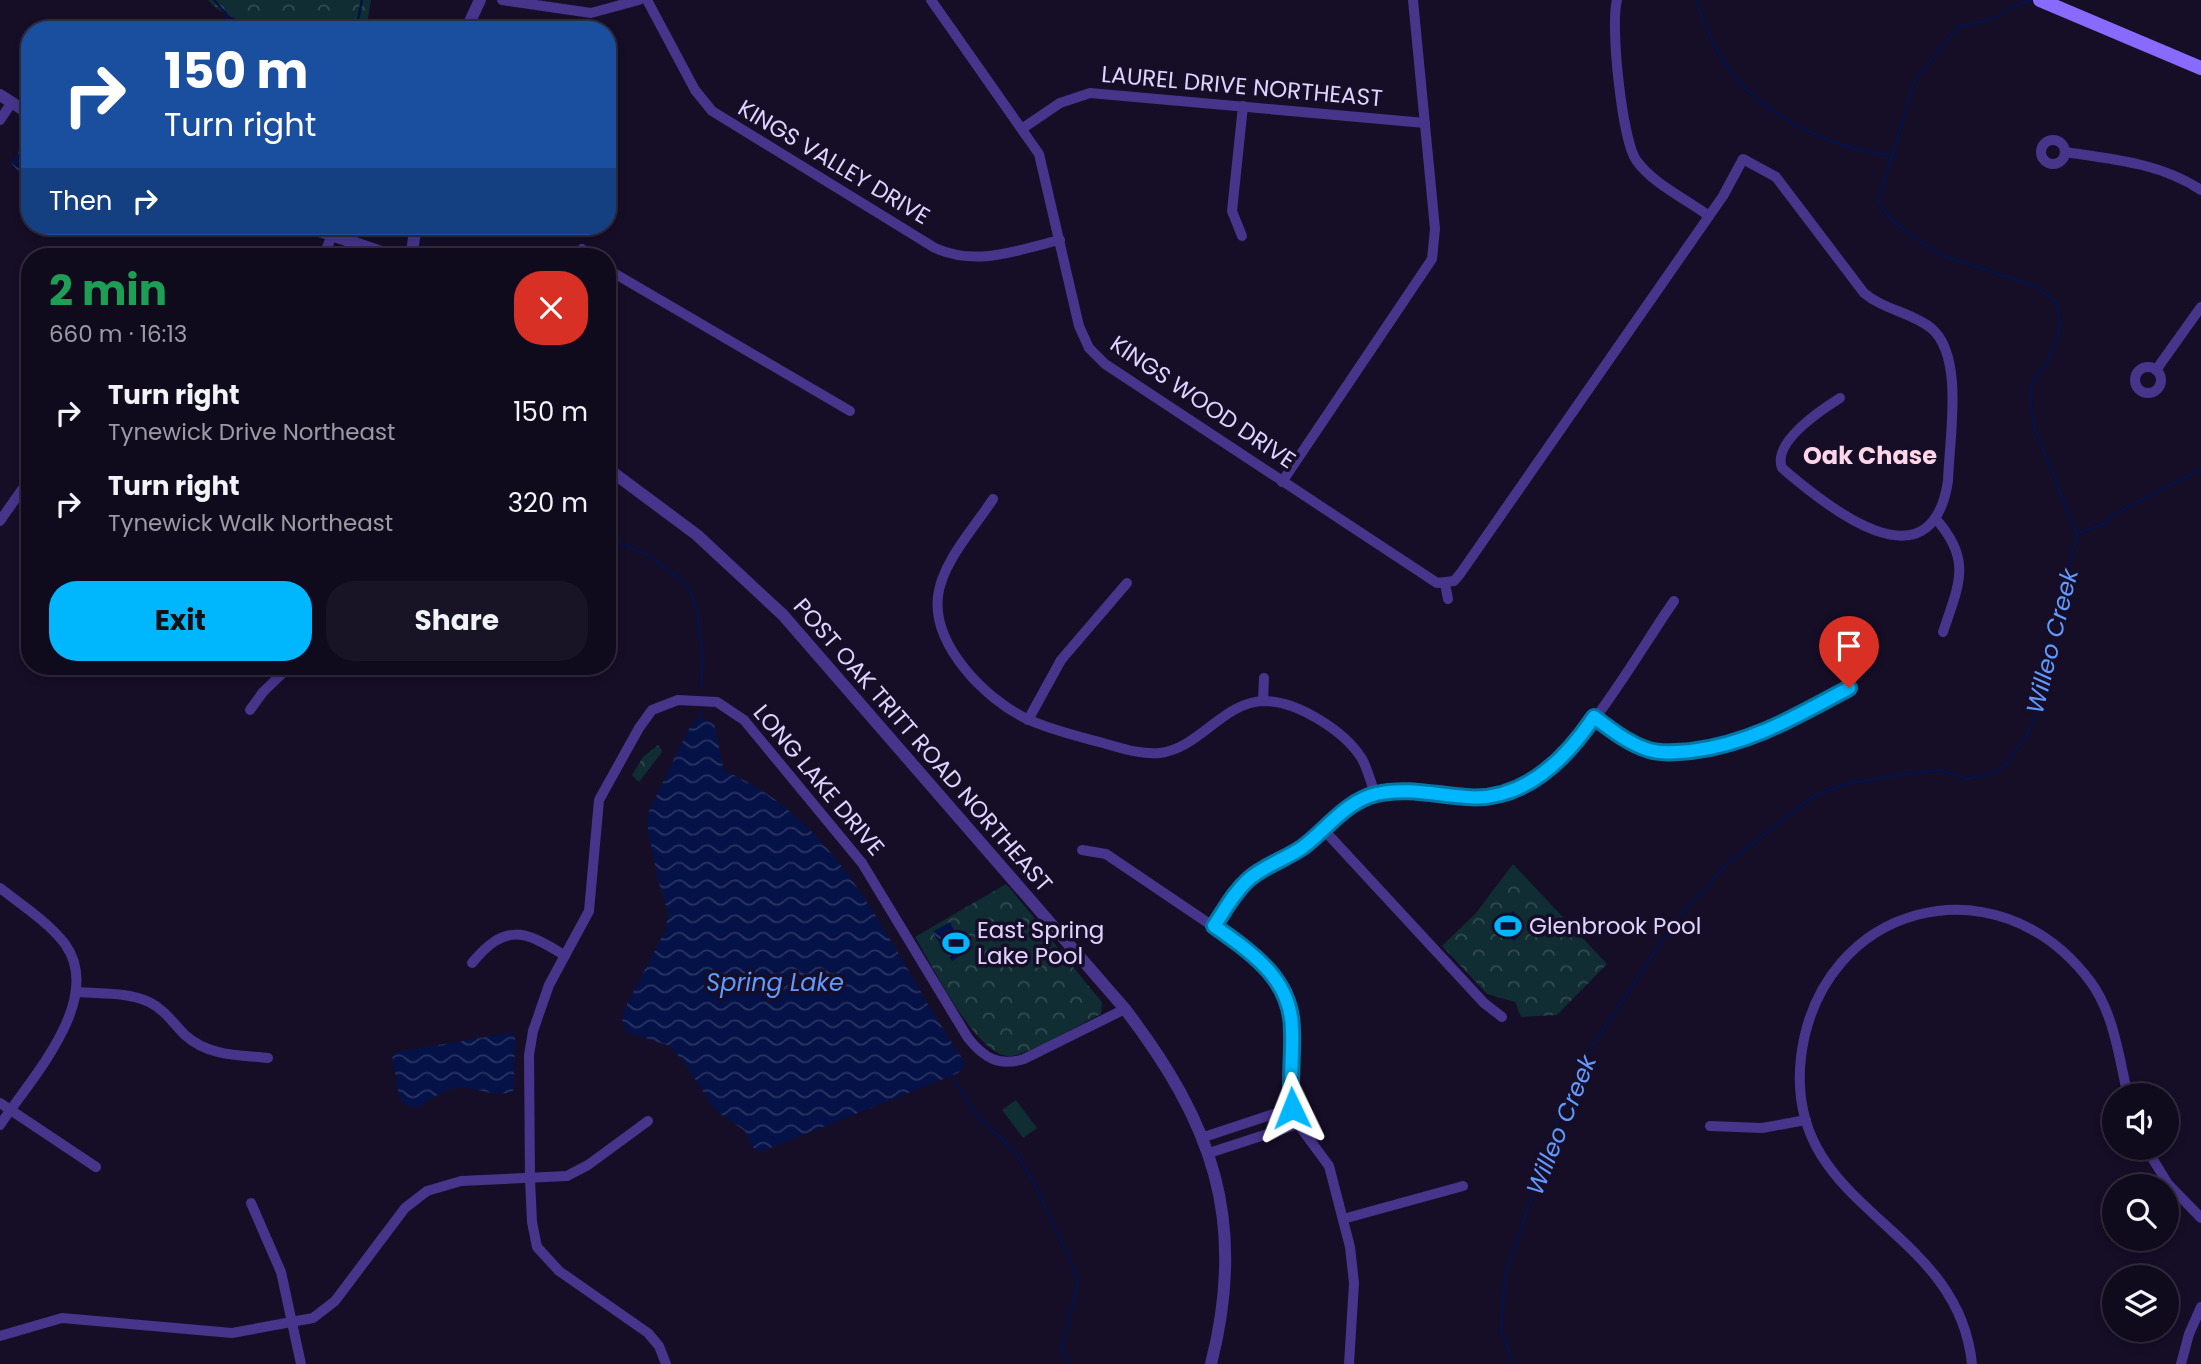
<!DOCTYPE html>
<meta charset="utf-8">
<style>
body{margin:0;font-family:Poppins,sans-serif;background:#191326;color:#f1f3f6;height:100vh;display:flex;flex-direction:column;font-size:26px;white-space:nowrap}
*{box-sizing:border-box;margin:0}
p{font-size:23px;color:#9c9aa4}
.icon{flex:none;width:38px;height:38px;fill:none;stroke:currentColor;stroke-width:2;stroke-linecap:round;stroke-linejoin:round}
.map{position:relative;flex:1;overflow:hidden}
.sheet{position:absolute;left:21px;top:248px;width:595px;height:427px;display:flex;flex-direction:column;background:#100a1d;border-radius:28px;box-shadow:0 4px 10px #0003,0 0 0 2px #302b3b}
.sheet>*{flex:none}
.top-card{position:absolute;left:21px;top:21px;width:595px;height:214px;border-radius:28px;box-shadow:0 4px 10px #0003,0 0 0 2px #302b3b;background:#1a4fa0;color:#fff;overflow:hidden}
.controls{position:absolute;left:2102px;top:1083px;display:grid;gap:14px}
.controls a{display:grid;place-items:center;width:77px;height:77px;border-radius:50%;background:#100a1d;box-shadow:0 4px 10px #0003,0 0 0 2px #302b3b;font-size:35px}
.pin{position:absolute;display:grid;place-items:center;width:60px;height:60px;color:#fff;margin:-72px -30px;border-radius:50% 50% 50% 0;rotate:-45deg;box-shadow:0 0 7px #0007}
.pin .icon{rotate:45deg}
.me{position:absolute;width:77px;margin:-38px;rotate:358deg;stroke-linejoin:round;filter:drop-shadow(0 0 5px #0008)}
.turn{display:flex;align-items:center;gap:24px;height:147px;padding:0 28px;font-size:32px}
.turn .icon{width:91px;height:91px;stroke-width:2.5}
.turn b{display:block;font-size:49px;line-height:60px}
.then{display:flex;align-items:center;height:66px;padding:0 28px;background:#0003;gap:14px;font-size:26px}
.round{display:grid;place-items:center;flex:none;width:74px;height:74px;border-radius:28px;background:#191326}
.summary{display:flex;align-items:center;justify-content:space-between;height:119px;padding:0 28px}
h1{font-size:42px;font-weight:700;line-height:52px;color:#1e9e55}
.button{display:flex;gap:14px;margin-top:auto;padding:14px 28px}
.button a{flex:1;height:80px;border-radius:28px;background:#00b7fe;color:#111;font-size:28px;font-weight:700;line-height:80px;text-align:center}
.button a+a{background:#191326;color:#f1f3f6}
ul{padding:0;list-style:none}
li{display:flex;align-items:center;gap:21px;height:91px;padding:0 28px}
li div{flex:1}
li b{display:block;font-size:26px}
li em{font-style:normal}
.map>svg:first-child{display:block}
</style>
<div class="map">
<svg width="2201" height="1364" viewBox="0 0 2201 1364">
<defs>
<pattern id="park-crowns" width="20" height="18" patternUnits="userSpaceOnUse" patternTransform="scale(1.75)"><rect width="20" height="18" fill="#0f2d32"/><path d="M2 6a3 3 0 1 1 6 0M12 15a3 3 0 1 1 6 0" fill="none" stroke="#324b51"/></pattern>
<pattern id="water-waves" width="16" height="10" patternUnits="userSpaceOnUse" patternTransform="scale(1.75)"><rect width="16" height="10" fill="#051248"/><path d="M0 5q4-4 8 0t8 0" fill="none" stroke="#293463"/></pattern>
</defs>
<rect width="100%" height="100%" fill="#160d27"/>
<path fill="#0f2d32" d="M1016 1100 1037 1128 1023 1138 1002 1110Z"/>
<g fill="url(#park-crowns)">
<path d="M208 0H371L366 30C319 30 242 38 208 0Z"/>
<path d="M658 745 662 752 639 782 632 775 643 757Z"/>
<path d="M1513 864 1607 964 1557 1015 1521 1017 1515 1002 1487 994 1442 946 1476 913Z"/>
<path d="M1006 884C1040 923 1069 963 1102 1002L1101 1014C1082 1023 1029 1054 1012 1056 978 1061 932 964 915 937Z"/>
</g>
<g fill="url(#water-waves)">
<path d="M25 142 30 145V184L11 163Z"/>
<path d="M701 718 714 724 724 771C846 821 894 960 964 1061V1067L958 1073 760 1152 751 1146 745 1131 714 1109 683 1060 667 1045 626 1032 622 1019 626 1006 666 929 668 913 658 879 648 831V813L688 730Z"/>
<path d="M1513 911 1522 920 1516 926 1522 933 1514 941 1498 925Z"/>
<path d="M950 922 958 939 966 935 973 947 952 961 932 932Z"/>
<path d="M509 1033 515 1034 514 1090C501 1099 480 1089 465 1088 443 1086 434 1100 415 1108L404 1104 399 1096 392 1056 397 1052Z"/>
</g>
<g fill="none" stroke-linecap="round" stroke-linejoin="round">
<g stroke="#051248" stroke-width="2.5">
<path d="M214 0 240 30"/>
<path d="M1696 0C1704 22 1712 43 1725 63 1760 116 1834 150 1895 156"/>
<path d="M356 30 362 0"/>
<path d="M2078 533 2106 523 2109 517 2201 469"/>
<path d="M607 538 646 554 685 583 695 602 703 657 701 686"/>
<path d="M696 727 695 724 702 712"/>
<path d="M950 1073 973 1111 1015 1152 1031 1177 1068 1255 1078 1283 1062 1348 1068 1364"/>
<path d="M1514 1364 1501 1331 1505 1275 1560 1113 1593 1045 1676 920 1728 863 1812 797 1846 784 1899 775 1940 770 1967 779 1988 774 2004 766 2027 735 2037 711 2064 608 2066 577 2077 534 2035 429 2031 406 2032 382 2048 361 2058 337 2061 323 2055 301 2035 286 1941 255 1906 232 1886 214 1878 202 1915 80 1958 27 1995 18 2011 7 2032 0"/>
</g>
<g stroke="#47348b" stroke-width="10">
<path d="M502 0 591 13 639 0"/>
<path d="M647 0 695 90 712 111 935 248C978 267 1017 250 1060 240"/>
<path d="M931 0 1039 154 1079 326 1089 348 1105 364 1437 583 1454 581 1460 574 1723 196 1743 159 1776 177 1864 293C1884 310 1911 312 1931 328 1965 356 1949 440 1948 481 1931 592 1826 506 1782 468 1772 442 1821 410 1840 398"/>
<path d="M1617 0C1610 25 1622 139 1636 160 1653 184 1686 199 1709 216"/>
<path d="M0 120 12 102"/>
<path d="M1023 128 1060 103 1090 93 1425 123"/>
<circle cx="2053" cy="152" r="12"/>
<path d="M2065 152C2113 159 2160 163 2201 190"/>
<path d="M1242 236 1232 211 1243 106"/>
<path d="M582 249V257"/>
<path d="M323 257 332 235"/>
<path d="M607 269 850 411"/>
<circle cx="2148" cy="380" r="13"/>
<path d="M2156 370 2201 307"/>
<path d="M1282 482 1432 259 1435 229 1413 0"/>
<path d="M993 499C975 527 942 562 938 596 932 645 985 699 1027 719 1051 730 1077 736 1103 743 1121 748 1141 755 1160 753 1200 748 1223 702 1264 701 1297 701 1345 731 1362 759 1368 770 1371 783 1375 794"/>
<path d="M1935 518C1973 560 1959 584 1943 632"/>
<path d="M0 521 30 478"/>
<path d="M1445 584 1448 599"/>
<path d="M1263 701 1264 678"/>
<path d="M250 710 263 692 289 667"/>
<path d="M1594 717C1611 729 1629 744 1649 750 1662 754 1677 752 1691 751 1750 744 1797 716 1849 688"/>
<path d="M1028 720 1061 660 1127 583"/>
<path d="M1323 829 1484 1003 1502 1017"/>
<path d="M1082 850 1106 854 1251 952 1282 989 1293 1028 1292 1108 1298 1124 1329 1166 1350 1247 1354 1283 1349 1364"/>
<path d="M0 888C22 905 48 922 65 944 105 1000 31 1078 0 1125"/>
<path d="M1214 926C1225 910 1234 892 1249 879 1265 865 1286 859 1303 846 1333 824 1353 795 1392 791 1444 786 1482 810 1533 780 1585 750 1638 652 1674 601"/>
<path d="M472 963C505 923 524 930 564 955"/>
<path d="M78 992C101 994 128 992 149 1002 164 1009 173 1023 185 1035 208 1056 238 1055 268 1058"/>
<path d="M0 1103 96 1167"/>
<path d="M1710 1126 1762 1128 1806 1120"/>
<path d="M1204 1137 1292 1108"/>
<path d="M2146 1148 2168 1184 2201 1218"/>
<path d="M1209 1153 1298 1124"/>
<path d="M251 1203 281 1272 301 1364"/>
<path d="M1343 1219 1463 1186"/>
<path d="M0 1336 62 1318 232 1333 313 1318 335 1301 405 1208 427 1191 461 1181 567 1176 588 1165 648 1121"/>
<path d="M666 1364 659 1346 648 1333 559 1271 537 1247 532 1222 530 1180 529 1055 533 1031 549 985 589 911 599 800 639 728 652 710 678 700 717 702 744 720 862 863 968 1038C984 1058 999 1067 1024 1059L1125 1009"/>
<path d="M1972 1364C1958 1222 1783 1211 1801 1057 1820 903 1997 857 2090 981 2114 1013 2119 1058 2128 1096"/>
<path d="M2181 1364 2189 1334 2201 1307"/>
</g>
<g stroke="#47348b" stroke-width="12">
<path d="M466 30 480 0"/>
<path d="M0 95 30 114"/>
<path d="M305 226 396 257"/>
<path d="M411 257 416 226"/>
<path d="M607 468 697 535 783 615 1125 1009C1212 1123 1248 1220 1211 1364"/>
</g>
<path stroke="#896aff" stroke-width="14" d="M2040 0 2201 68"/>
</g>
<g fill="none" stroke-linecap="round" stroke-linejoin="round">
<defs>
<path id="route" d="M1292 1108C1289 1082 1293 1057 1292 1031 1292 979 1252 953 1214 926 1225 910 1234 892 1249 879 1265 865 1286 859 1303 847 1327 829 1345 802 1376 794 1406 787 1436 795 1466 797 1523 802 1565 760 1594 717 1610 729 1629 744 1649 750 1662 754 1677 752 1691 751 1750 744 1797 716 1849 688"/>
</defs>
<use href="#route" stroke="#0077a5" stroke-width="18"/>
<use href="#route" stroke="#00b7fe" stroke-width="12"/>
</g>
<defs>
<symbol id="stadium-bare" viewBox="-9 -9 18 18"><path d="M0-5a6.5 5 0 1 0 0 10a6.5 5 0 1 0 0-10ZM-3.5-1.8h7v3.6h-7Z" fill="#00b7fe" stroke="#160d27" stroke-width="2.5" paint-order="stroke"/></symbol>
</defs>
<g fill-rule="evenodd">
<use href="#stadium-bare" x="1489" y="907" width="38" height="38"/>
<use href="#stadium-bare" x="937" y="924" width="38" height="38"/>
</g>
<g text-anchor="middle" dominant-baseline="central" stroke-width="7" stroke-linejoin="round" paint-order="stroke">
<g font-size="23" fill="#e0d3ff" stroke="#160d27">
<text transform="translate(1242 86) rotate(5)">LAUREL DRIVE NORTHEAST</text>
<text transform="translate(834 162) rotate(31)">KINGS VALLEY DRIVE</text>
<text transform="translate(1203 402) rotate(34)">KINGS WOOD DRIVE</text>
<text transform="translate(923 745) rotate(49)">POST OAK TRITT ROAD NORTHEAST</text>
<text transform="translate(819 780) rotate(50)">LONG LAKE DRIVE</text>
</g>
<g font-size="23" fill="#e0d3ff" stroke="#160d27" text-anchor="start">
<text x="1529" y="926">Glenbrook Pool</text>
<text x="977" y="930">East Spring<tspan x="977" dy="26">Lake Pool</tspan></text>
</g>
<g font-size="24" font-weight="bold" fill="#ffd5e8" stroke="#160d27">
<text x="1870" y="455">Oak Chase</text>
</g>
<g font-size="24" font-style="italic" fill="#619aff" stroke="#160d27">
<text transform="translate(2052 641) rotate(-76)">Willeo Creek</text>
<text x="775" y="982">Spring Lake</text>
<text transform="translate(1561 1125) rotate(-68)">Willeo Creek</text>
</g>
</g>
</svg>
<div class="controls">
<a><svg class="icon" aria-label="sound" viewBox="0 0 24 24"><path d="M4 9h4l5-4v14l-5-4H4zM17 9q2 3 0 6"/></svg></a>
<a><svg class="icon" aria-label="search" viewBox="0 0 24 24"><circle cx="10" cy="10" r="6"/><path d="M15 15l6 6"/></svg></a>
<a><svg class="icon" aria-label="layers" viewBox="0 0 24 24"><path d="M12 4l9 5-9 5-9-5zM3 14l9 5 9-5"/></svg></a>
</div>
<div class="pin" style="left:1849px;top:688px;background:#d93025"><svg class="icon" aria-label="arrive" viewBox="0 0 24 24"><path d="M6 21V4h12l-3 4 3 4H6"/></svg></div>
<svg class="me" style="left:1292px;top:1108px" viewBox="-20 -20 40 40"><path d="M0-17L14 15 0 8-14 15z" fill="#00b7fe" stroke="#fff" stroke-width="4"/></svg>
<div class="top-card">
<div class="turn"><svg class="icon" aria-label="right" viewBox="0 0 24 24"><path d="M7 20v-9h11M14 6l5 5-5 5"/></svg><div><b>150 m</b>Turn right</div></div>
<div class="then">Then<svg class="icon" aria-label="right" viewBox="0 0 24 24"><path d="M7 20v-9h11M14 6l5 5-5 5"/></svg></div>
</div>
<section class="sheet">
<div class="summary"><div><h1>2 min</h1><p>660 m · 16:13</p></div><a class="round" style="background:#d93025;color:#fff"><svg class="icon" aria-label="close" viewBox="0 0 24 24"><path d="M6 6l12 12M18 6L6 18"/></svg></a></div>
<ul>
<li><svg class="icon" aria-label="right" viewBox="0 0 24 24"><path d="M7 20v-9h11M14 6l5 5-5 5"/></svg><div><b>Turn right</b><p>Tynewick Drive Northeast</p></div><em>150 m</em></li>
<li><svg class="icon" aria-label="right" viewBox="0 0 24 24"><path d="M7 20v-9h11M14 6l5 5-5 5"/></svg><div><b>Turn right</b><p>Tynewick Walk Northeast</p></div><em>320 m</em></li>
</ul>
<div class="button"><a>Exit</a><a>Share</a></div>
</section>
</div>
